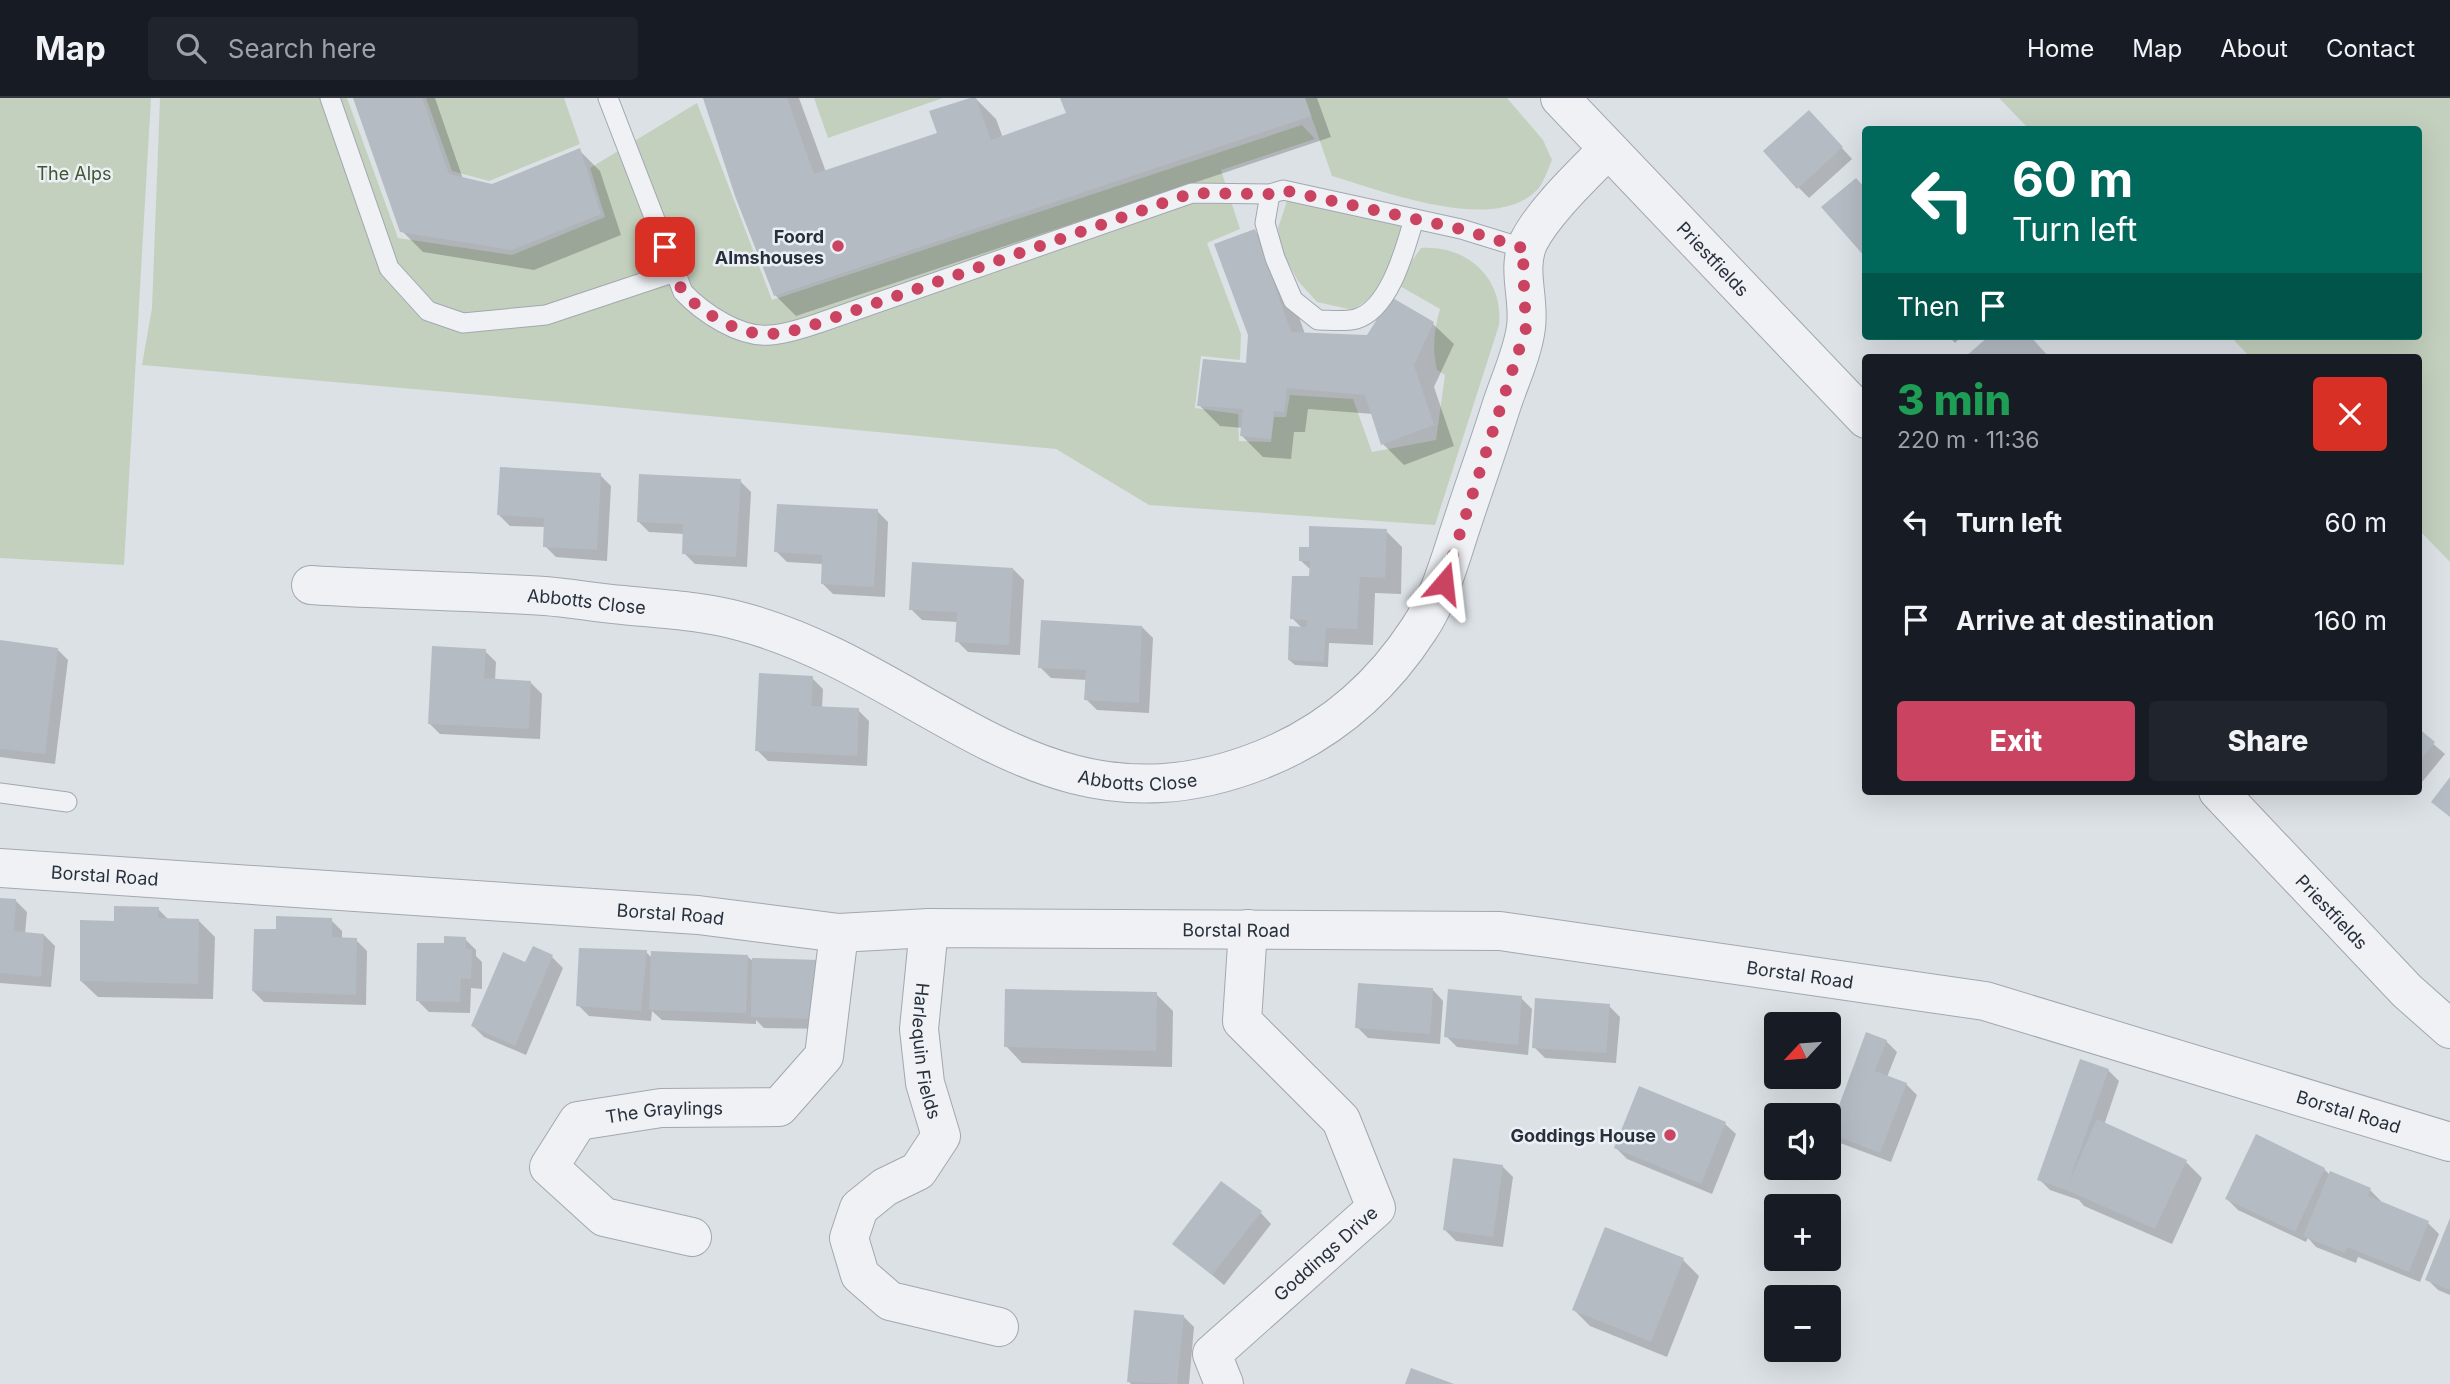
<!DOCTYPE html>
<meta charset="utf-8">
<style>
body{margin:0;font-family:Inter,sans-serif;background:#20242c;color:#f1f3f6;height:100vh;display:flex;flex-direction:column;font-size:26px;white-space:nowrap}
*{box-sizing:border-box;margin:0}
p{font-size:23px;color:#9ea1a6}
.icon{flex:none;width:38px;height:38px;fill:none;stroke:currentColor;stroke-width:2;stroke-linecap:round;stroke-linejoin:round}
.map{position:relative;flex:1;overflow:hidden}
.side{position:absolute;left:1862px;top:256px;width:560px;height:441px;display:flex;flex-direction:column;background:#171b24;border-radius:7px;box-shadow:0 7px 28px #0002}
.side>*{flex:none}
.banner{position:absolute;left:1862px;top:28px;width:560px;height:214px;border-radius:7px;box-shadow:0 7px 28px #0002;background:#00695c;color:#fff;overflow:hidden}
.needle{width:46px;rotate:244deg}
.controls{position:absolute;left:1764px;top:914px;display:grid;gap:14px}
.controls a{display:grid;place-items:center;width:77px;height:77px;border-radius:7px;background:#171b24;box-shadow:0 7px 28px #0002;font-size:35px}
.pin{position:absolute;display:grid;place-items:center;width:60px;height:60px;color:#fff;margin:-30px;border-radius:14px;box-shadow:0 4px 10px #0006}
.me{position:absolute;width:77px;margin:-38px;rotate:17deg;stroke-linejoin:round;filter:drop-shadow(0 0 5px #0008)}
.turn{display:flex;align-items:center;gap:24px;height:147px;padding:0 35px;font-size:32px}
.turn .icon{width:91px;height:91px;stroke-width:2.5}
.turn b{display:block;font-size:49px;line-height:60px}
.then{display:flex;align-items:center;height:66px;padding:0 35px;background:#0003;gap:14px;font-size:26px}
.round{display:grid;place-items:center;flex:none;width:74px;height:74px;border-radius:7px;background:#20242c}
.summary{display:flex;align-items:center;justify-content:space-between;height:119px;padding:0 35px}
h1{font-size:42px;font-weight:800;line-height:52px;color:#1e9e55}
.button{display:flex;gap:14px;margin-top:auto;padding:14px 35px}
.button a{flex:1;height:80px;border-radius:7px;background:#ca4361;color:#fff;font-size:28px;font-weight:800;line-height:80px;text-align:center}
.button a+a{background:#20242c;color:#f1f3f6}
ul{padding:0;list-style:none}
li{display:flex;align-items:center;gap:21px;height:98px;padding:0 35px}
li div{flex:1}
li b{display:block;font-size:26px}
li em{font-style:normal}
header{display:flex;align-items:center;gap:42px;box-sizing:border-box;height:98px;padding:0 35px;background:#171b24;border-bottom:2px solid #363941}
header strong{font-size:33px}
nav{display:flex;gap:38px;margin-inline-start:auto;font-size:24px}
.search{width:490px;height:63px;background:#20242c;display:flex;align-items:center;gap:18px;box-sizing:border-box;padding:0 24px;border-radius:7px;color:#9ea1a6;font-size:26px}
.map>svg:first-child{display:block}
</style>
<header>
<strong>Map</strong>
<div class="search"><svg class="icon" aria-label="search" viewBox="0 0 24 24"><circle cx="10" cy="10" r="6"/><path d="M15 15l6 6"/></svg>Search here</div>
<nav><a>Home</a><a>Map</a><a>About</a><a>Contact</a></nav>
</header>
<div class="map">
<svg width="2450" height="1286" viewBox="0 0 2450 1286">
<rect width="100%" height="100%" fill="#dce1e6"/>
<g fill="#c4d0be">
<path d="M0 0H151L124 467 0 460Z"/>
<path d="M160 0H347L398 140 512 157 605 119 590 70 697 5 772 202 1302 27 1315 41 1221 72 1240 131 1207 145 1241 236 1240 262 1201 258 1195 310 1238 316 1239 343 1271 344 1274 319H1286L1290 297 1353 301 1372 354 1436 342 1445 277 1437 272C1432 250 1434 232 1440 211L1400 188 1411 164 1421 150C1467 147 1504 180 1499 227L1435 427 1149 407 1056 351 582 306 142 267 152 210Z"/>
<path d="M426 0H564L580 46 489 83 452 73Z"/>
<path d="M814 0H943L828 40Z"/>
<path d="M1305 0H1507L1543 42 1552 62C1548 71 1544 84 1538 91 1495 137 1383 93 1332 78Z"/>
<path d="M1999 0H2450V464L2419 432 2418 259H2250L2230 238H2418V32L2029 31Z"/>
<path d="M1287 103 1405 128 1389 173 1374 197 1353 212 1317 204 1298 183 1283 155 1278 130Z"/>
</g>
<g fill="#0003">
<path d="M355 0H435L463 81 492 88 579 52 600 73 621 137 534 172 423 154 402 133Z"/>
<path d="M705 0H799L826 74 939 37 975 0 996 21 1003 40 1069 16 1062 0H1317L1331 39 796 218 775 197Z"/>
<path d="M1819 25 1852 61 1809 100 1798 89Z"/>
<path d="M1255 133 1276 154 1305 236 1368 239 1432 225 1454 246 1434 289 1454 348 1404 367 1383 346 1373 316 1308 311 1305 334H1294L1291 361 1263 359 1242 338 1243 330 1220 328 1199 307 1247 267Z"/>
<path d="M1948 238H1962L1955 245Z"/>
<path d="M600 377 611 388 607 463 556 459 545 448 546 429 510 428 499 417Z"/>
<path d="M740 383 751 394 747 469 695 466 684 455 685 436 649 434 638 423Z"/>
<path d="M877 413 888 424 885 499 833 496 822 485 823 466 787 464 776 453Z"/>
<path d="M1386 433 1402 449 1401 496 1375 495 1373 547 1329 545 1328 569 1295 567 1289 562 1302 530 1292 520 1310 480 1311 472 1300 462 1310 451Z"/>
<path d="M1013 471 1024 482 1020 557 968 554 957 543 958 524 922 522 911 511Z"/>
<path d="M1142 529 1153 540 1149 615 1097 612 1086 601 1087 582 1051 580 1040 569Z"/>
<path d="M0 544 57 551 68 562 55 666 0 659Z"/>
<path d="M485 553 496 564 495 583 531 585 542 596 540 641 440 636 429 625Z"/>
<path d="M812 580 823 591 822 610 858 612 869 623 867 668 768 663 757 652Z"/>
<path d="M2418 633 2445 656 2418 689Z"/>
<path d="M0 802 16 803 27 814 25 836 44 837 55 848 51 889 0 885Z"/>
<path d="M158 811 169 822H198L215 839 213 901 98 899 81 883 115 825Z"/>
<path d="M331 822 342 833V841L356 842 367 853 366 907 264 904 253 893 277 833Z"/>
<path d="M465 841 476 852V858L482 864V891L471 890 470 915 429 914 418 903 445 847Z"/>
<path d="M533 851 552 859 563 870 526 957 484 939 473 928 526 867Z"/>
<path d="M646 854 652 860 747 858 829 931 764 930 756 922V926L662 922 652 913 651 923 589 918 578 907Z"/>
<path d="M1433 892 1443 903 1440 946 1368 940 1357 929Z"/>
<path d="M1156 896 1173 913 1172 969 1022 965 1006 948Z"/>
<path d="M1521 900 1532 911 1528 957 1457 949 1446 938Z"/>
<path d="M1609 908 1620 919 1616 965 1545 960 1534 949Z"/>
<path d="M1867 936 1886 943 1897 954 1887 979 1906 986 1917 997 1891 1064 1840 1045 1829 1034Z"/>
<path d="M2108 972 2119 983 2104 1027 2186 1064 2202 1080 2172 1146 2084 1108 2079 1102 2050 1092 2039 1081Z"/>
<path d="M1725 1026 1736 1036 1712 1096 1627 1061 1616 1050Z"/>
<path d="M1502 1068 1513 1079 1503 1149 1456 1143 1445 1132Z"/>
<path d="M2324 1071 2330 1077 2370 1092 2381 1103 2380 1105 2428 1125 2439 1136 2420 1184 2358 1159 2356 1165 2316 1149 2308 1140 2306 1144 2238 1112 2227 1101Z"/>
<path d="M1261 1115 1271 1126 1224 1187 1175 1146Z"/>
<path d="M2450 1125V1197L2438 1192 2427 1181Z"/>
<path d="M1683 1162 1699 1178 1667 1259 1590 1228 1574 1212Z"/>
<path d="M1183 1218 1194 1229 1189 1286H1131L1129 1283Z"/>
</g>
<g fill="#b4bbc3">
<path d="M353 0H422L449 76 492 86 580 50 601 116 512 152 400 134Z"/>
<path d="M703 0H787L814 76 937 35 929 13 970 0H976L991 42 1066 15 1060 0H1305L1311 18 774 198 735 98Z"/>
<path d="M1809 12 1843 49 1797 91 1763 53Z"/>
<path d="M1856 80 1866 91V160L1821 109Z"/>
<path d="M1255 131 1291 234 1367 237 1391 199 1434 224 1414 267 1434 327 1381 347 1365 297 1287 290 1284 314 1274 313 1271 341 1240 338 1243 311 1197 308 1203 261 1246 265 1248 237 1214 146Z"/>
<path d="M1989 238H2030L2049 259H1965Z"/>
<path d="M500 369 601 375 597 452 543 449 544 420 497 417Z"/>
<path d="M639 376 741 381 736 459 682 456 683 426 637 424Z"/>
<path d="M777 406 878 411 874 489 821 486 822 457 774 454Z"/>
<path d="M1309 428 1387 431 1385 480 1360 479 1357 531 1326 530 1324 564 1288 562 1289 528 1306 529 1307 522 1290 521 1292 478H1309L1310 463H1299V449H1309Z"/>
<path d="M912 464 1013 470 1009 547 955 544 957 514 909 512Z"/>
<path d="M1041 522 1142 528 1139 605 1084 602 1086 572 1038 570Z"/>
<path d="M0 542 58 550 45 656 0 651Z"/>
<path d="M432 548 486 551 484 580 531 583 529 631 428 626Z"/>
<path d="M759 575 813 578 811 608 859 610 857 658 755 653Z"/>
<path d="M2418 630 2435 644 2418 665Z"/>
<path d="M2450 679V719L2431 704Z"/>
<path d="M0 800 16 801 14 833 44 836 41 879 0 875Z"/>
<path d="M114 808 159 809 158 820 199 821 198 886 80 883V822L114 823Z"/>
<path d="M276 818 332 820V839L357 840 356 897 252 893 254 831H276Z"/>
<path d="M444 838 466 839V851H472L471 881 461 880 460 904 416 903 417 845H444Z"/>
<path d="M533 848 553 857 515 948 471 928 503 854 525 864Z"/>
<path d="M579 850 647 852 641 913 576 908Z"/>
<path d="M651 853 748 857 746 915 649 912Z"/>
<path d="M752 860 820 862 819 921 751 919Z"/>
<path d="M1358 885 1433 890 1430 936 1355 930Z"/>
<path d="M1005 891 1157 894 1156 953 1004 949Z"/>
<path d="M1448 891 1522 898 1518 947 1444 939Z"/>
<path d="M1535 900 1610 906 1606 955 1532 950Z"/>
<path d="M1866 934 1887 942 1875 973 1907 985 1880 1055 1829 1035Z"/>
<path d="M2080 961 2109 971 2069 1084 2097 1021 2187 1062 2155 1131 2066 1092 2037 1082Z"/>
<path d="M1639 988 1726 1024 1701 1086 1614 1050Z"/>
<path d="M2256 1036 2325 1070 2295 1134 2225 1101Z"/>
<path d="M1453 1060 1503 1067 1493 1139 1443 1132Z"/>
<path d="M2330 1073 2371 1090 2368 1098 2429 1123 2409 1174 2347 1149 2345 1155 2303 1138Z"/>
<path d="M1221 1083 1262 1113 1212 1177 1172 1146Z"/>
<path d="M2450 1120V1192L2425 1182Z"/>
<path d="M1605 1129 1684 1160 1651 1244 1572 1212Z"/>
<path d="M1134 1212 1184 1217 1177 1286 1127 1284Z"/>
<path d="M1411 1270 1454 1286H1405Z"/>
</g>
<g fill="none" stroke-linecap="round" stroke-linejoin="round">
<defs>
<g id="service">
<path d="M330 0 389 170 428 213 463 225 546 217 675 174"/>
<path d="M608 0 683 194C703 215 740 240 770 237 787 236 803 230 819 225L1192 95 1270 96 1283 92 1461 131 1526 151"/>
<path d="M1270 96 1265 125 1275 160 1293 202 1318 222C1329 222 1345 224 1356 221 1390 211 1405 151 1414 121"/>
<path d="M0 695 67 704"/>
</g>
<g id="minor">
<path id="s1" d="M311 487C389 492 467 493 545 498 571 500 597 505 623 507 663 511 704 513 743 524 931 575 1044 748 1261 662 1327 636 1380 591 1419 531 1437 504 1446 475 1456 444 1470 400 1486 356 1500 312 1508 286 1523 255 1526 229 1530 200 1516 171 1529 143 1545 112 1584 76 1608 51"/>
<path id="s2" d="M929 830 919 931 925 985 941 1038 918 1073 885 1089 859 1110 849 1140 860 1177 890 1203 999 1229"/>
<path id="s3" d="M692 1139 604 1119 549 1069 578 1023 661 1010 779 1009 824 958 839 835"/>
<path id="s4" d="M1224 1286 1212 1256 1376 1110 1341 1022 1242 923 1248 831"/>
</g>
<g id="tertiary">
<path id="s5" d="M1560 0 1866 321"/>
<path id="s6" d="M2218 693 2407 893 2450 931"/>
<path id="s7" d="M0 770 698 817 839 835 929 830 1500 833 1985 903 2450 1044"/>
</g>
</defs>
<use href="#service" stroke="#a2a8b0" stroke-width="21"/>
<use href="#minor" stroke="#a2a8b0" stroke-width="40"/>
<use href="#tertiary" stroke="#a2a8b0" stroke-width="40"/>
<use href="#service" stroke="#eff1f5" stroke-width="19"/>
<use href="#minor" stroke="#eff1f5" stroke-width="38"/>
<use href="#tertiary" stroke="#eff1f5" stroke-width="38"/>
</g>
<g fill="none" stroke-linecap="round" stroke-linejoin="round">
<path stroke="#ca4361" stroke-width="12" stroke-dasharray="0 21.6" d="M665 149C671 164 675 182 684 195 692 205 704 212 714 219 754 242 776 239 819 225L1192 95 1270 96 1283 92 1461 131 1526 151 1523 168 1526 230 1444 485"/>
</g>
<g fill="#ca4361" stroke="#ecf0f4" stroke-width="2.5">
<circle cx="838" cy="148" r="7"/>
<circle cx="1670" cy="1037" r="7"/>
</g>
<g text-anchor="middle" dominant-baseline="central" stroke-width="5" stroke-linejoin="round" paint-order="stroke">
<g font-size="18" fill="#3d5734" stroke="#ecf0f4">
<text x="74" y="75">The Alps</text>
</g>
<g font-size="18" font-weight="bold" fill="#27303c" stroke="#ecf0f4" text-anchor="end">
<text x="824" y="138">Foord<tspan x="824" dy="21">Almshouses</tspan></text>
<text x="1656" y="1037">Goddings House</text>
</g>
<g font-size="18" fill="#27303c" stroke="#ecf0f4">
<text stroke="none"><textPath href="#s5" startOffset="222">Priestfields</textPath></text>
<text stroke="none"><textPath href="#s1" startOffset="276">Abbotts Close</textPath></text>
<text stroke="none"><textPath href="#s1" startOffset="864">Abbotts Close</textPath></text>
<text stroke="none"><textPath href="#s7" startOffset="105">Borstal Road</textPath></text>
<text stroke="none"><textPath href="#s6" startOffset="166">Priestfields</textPath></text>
<text stroke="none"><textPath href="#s7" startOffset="672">Borstal Road</textPath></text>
<text stroke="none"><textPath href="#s7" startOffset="1239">Borstal Road</textPath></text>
<text stroke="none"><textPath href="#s7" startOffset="1806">Borstal Road</textPath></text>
<text stroke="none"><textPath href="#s2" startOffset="124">Harlequin Fields</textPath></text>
<text stroke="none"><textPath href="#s7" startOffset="2373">Borstal Road</textPath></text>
<text stroke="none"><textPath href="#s3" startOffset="306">The Graylings</textPath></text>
<text stroke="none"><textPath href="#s4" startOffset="184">Goddings Drive</textPath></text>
</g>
</g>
</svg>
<div class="controls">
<a><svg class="needle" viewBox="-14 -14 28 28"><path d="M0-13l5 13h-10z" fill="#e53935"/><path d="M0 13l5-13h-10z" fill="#9ea1a6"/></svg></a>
<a><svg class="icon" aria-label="sound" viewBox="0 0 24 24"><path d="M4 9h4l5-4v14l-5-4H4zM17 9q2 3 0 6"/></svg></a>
<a>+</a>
<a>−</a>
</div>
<div class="pin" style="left:665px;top:149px;background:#d93025"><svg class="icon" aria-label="arrive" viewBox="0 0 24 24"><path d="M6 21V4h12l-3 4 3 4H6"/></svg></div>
<svg class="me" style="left:1444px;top:485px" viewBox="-20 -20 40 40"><path d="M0-17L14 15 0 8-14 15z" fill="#ca4361" stroke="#fff" stroke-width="4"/></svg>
<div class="banner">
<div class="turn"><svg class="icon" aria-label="left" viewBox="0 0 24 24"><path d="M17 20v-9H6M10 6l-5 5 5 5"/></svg><div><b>60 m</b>Turn left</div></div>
<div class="then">Then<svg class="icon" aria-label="arrive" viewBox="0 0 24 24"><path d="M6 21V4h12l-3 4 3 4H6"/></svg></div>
</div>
<section class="side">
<div class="summary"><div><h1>3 min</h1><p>220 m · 11:36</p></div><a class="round" style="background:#d93025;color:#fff"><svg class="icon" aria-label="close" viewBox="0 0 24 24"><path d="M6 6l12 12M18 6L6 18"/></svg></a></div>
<ul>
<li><svg class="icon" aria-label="left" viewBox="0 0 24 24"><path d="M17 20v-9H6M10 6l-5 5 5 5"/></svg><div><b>Turn left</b></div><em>60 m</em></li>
<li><svg class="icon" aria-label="arrive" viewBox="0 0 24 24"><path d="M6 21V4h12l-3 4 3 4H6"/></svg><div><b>Arrive at destination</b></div><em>160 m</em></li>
</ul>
<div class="button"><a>Exit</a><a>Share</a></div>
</section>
</div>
